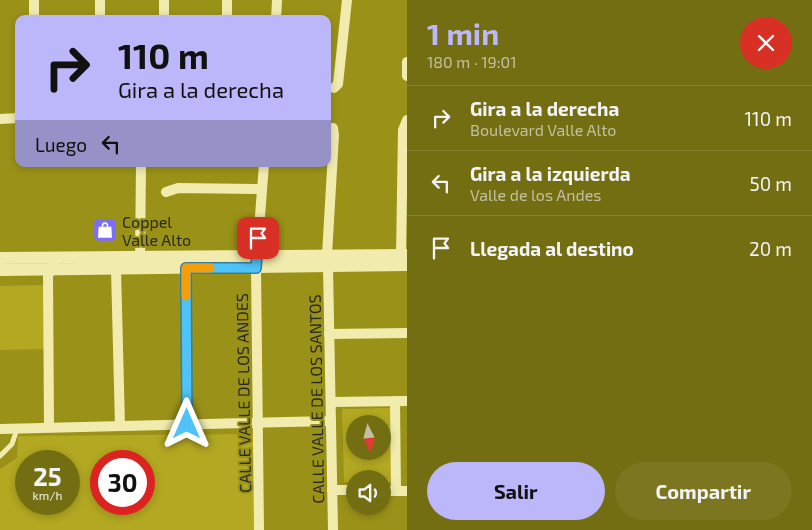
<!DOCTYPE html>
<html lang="es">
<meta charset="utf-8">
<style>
body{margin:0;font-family:"Exo 2",sans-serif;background:#7c7620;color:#f1f3f6;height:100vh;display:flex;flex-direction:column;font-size:19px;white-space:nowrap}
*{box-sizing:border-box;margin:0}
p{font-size:16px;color:#c2c09f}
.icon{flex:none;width:28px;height:28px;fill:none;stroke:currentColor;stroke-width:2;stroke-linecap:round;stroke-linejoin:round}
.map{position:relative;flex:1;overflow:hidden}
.panel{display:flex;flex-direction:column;background:#746e12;width:405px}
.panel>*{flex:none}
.hud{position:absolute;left:15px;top:15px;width:316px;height:152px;border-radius:10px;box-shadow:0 2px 8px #0003;background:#bcb7fa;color:#111;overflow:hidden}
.needle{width:32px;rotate:174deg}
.tools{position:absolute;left:346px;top:415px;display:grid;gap:10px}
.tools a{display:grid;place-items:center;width:45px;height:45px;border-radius:50%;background:#746e12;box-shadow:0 2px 8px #0003;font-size:25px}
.speed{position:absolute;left:15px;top:450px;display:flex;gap:10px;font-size:25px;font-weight:700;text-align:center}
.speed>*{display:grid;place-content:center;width:65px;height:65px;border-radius:50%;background:#746e12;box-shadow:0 2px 8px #0003;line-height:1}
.speed small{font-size:12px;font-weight:400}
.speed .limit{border:8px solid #d22;background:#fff;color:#111}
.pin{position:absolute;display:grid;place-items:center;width:42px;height:42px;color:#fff;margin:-21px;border-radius:10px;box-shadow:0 2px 8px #0006}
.me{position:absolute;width:55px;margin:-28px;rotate:0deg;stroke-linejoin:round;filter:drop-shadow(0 0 4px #0008)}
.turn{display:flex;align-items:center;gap:18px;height:105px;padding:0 20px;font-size:22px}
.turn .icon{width:65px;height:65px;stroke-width:2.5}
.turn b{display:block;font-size:35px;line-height:42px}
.then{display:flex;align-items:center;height:48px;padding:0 20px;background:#0003;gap:10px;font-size:19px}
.round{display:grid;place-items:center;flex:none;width:52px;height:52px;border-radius:26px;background:#7c7620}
.overview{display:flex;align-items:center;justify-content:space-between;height:85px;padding:0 20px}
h1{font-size:30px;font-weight:700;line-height:38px;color:#bcb7fa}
.cta{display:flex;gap:10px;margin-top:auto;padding:10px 20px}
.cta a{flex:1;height:58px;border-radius:30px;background:#bcb7fa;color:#111;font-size:20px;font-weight:700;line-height:58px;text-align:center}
.cta a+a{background:#7c7620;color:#f1f3f6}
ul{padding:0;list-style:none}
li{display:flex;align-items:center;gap:15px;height:65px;padding:0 20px;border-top:1px solid #868132}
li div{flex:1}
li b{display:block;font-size:19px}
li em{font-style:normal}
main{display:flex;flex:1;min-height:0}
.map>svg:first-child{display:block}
</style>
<main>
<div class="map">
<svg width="407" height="530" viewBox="0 0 407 530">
<rect width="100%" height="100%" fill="#9a9218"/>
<g fill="#b3a821" fill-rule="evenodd">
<path d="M46 285 47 349 0 350V286Z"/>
<path d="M391 408 392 482H383L382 479H355V482H344L342 409ZM355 424H382V451H355Z"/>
<path d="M253 434 254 530H0V469L17 458 18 436ZM26 461H69V504H26ZM101 461H144V504H101Z"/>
</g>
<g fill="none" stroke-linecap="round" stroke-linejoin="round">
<path stroke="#f1ecae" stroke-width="5" d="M0 456 12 444 17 429"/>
<g stroke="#f1ecae" stroke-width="10">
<path d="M34 0V19"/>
<path d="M100 0V19"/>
<path d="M164 0V19"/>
<path d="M227 19V0"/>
<path d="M276 19 277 0"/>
<path d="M407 62V76"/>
<path d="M334 88 338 84 347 0"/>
<path d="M0 119 19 118"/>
<path d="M166 192 178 188 262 189"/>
<path d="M327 255 334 135 333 128"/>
<path d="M401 255 403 130 407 120"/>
<path d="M140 263 141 164"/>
<path d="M328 267 333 530"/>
<path d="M116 269 120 426"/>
<path d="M186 269 187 424"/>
<path d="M329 334 407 333"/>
<path d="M395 401 396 491"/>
<path d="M331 402 407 401"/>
<path d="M49 427 48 276 53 265"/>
<path d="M0 429 331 421"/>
<path d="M332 490H355"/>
<path d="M382 491H407"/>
<path d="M259 530 256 268 264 164"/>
</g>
<g stroke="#f1ecae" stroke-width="12">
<path d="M0 258 407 255"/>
<path d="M0 270 407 265"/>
</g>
</g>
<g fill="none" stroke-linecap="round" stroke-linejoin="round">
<defs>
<path id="route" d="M187 424 186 268H256L258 238"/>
</defs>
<use href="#route" stroke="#337fa1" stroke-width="12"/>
<use href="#route" stroke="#4fc3f7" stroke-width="9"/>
<path stroke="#f59e0b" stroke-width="9" d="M186 296V268H210"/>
</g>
<defs>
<symbol id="shop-square" viewBox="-11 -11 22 22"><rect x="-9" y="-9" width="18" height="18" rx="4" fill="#7b6eff" stroke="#9a9218"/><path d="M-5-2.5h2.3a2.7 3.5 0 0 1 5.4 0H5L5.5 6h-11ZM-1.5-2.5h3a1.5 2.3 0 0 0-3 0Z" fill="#fff"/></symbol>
</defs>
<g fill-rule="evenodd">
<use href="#shop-square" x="91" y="216" width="28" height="28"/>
</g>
<g text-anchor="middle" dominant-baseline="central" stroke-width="4" stroke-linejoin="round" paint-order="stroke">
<g font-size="16" fill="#292929" stroke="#9a9218" text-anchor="start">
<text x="122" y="221">Coppel<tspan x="122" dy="18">Valle Alto</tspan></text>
</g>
<g font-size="16" fill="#292929" stroke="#9a9218">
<text transform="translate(243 393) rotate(-91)">CALLE VALLE DE LOS ANDES</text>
<text transform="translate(316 399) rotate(-91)">CALLE VALLE DE LOS SANTOS</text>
</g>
</g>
</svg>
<div class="tools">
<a><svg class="needle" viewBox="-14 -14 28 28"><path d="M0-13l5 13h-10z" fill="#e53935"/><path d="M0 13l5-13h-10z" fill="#c2c09f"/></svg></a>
<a><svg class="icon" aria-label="sound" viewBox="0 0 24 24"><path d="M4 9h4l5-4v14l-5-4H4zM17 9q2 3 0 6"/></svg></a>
</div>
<div class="speed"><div>25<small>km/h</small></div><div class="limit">30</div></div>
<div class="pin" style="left:258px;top:238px;background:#d93025"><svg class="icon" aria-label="arrive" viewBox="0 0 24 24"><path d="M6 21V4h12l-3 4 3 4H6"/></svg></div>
<svg class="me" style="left:187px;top:424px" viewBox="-20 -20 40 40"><path d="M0-17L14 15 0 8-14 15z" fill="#4fc3f7" stroke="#fff" stroke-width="4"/></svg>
<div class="hud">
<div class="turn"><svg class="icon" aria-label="right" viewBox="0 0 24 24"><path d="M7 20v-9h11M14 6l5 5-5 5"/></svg><div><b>110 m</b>Gira a la derecha</div></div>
<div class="then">Luego<svg class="icon" aria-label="left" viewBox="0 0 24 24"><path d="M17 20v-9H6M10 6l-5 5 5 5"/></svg></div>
</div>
</div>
<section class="panel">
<div class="overview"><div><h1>1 min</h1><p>180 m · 19:01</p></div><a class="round" style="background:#d93025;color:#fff"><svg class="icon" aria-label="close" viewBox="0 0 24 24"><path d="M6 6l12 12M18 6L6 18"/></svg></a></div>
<ul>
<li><svg class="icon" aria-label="right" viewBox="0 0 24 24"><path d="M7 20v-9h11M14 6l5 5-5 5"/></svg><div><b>Gira a la derecha</b><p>Boulevard Valle Alto</p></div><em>110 m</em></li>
<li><svg class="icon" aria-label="left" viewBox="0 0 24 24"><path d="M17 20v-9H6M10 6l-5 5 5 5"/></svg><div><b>Gira a la izquierda</b><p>Valle de los Andes</p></div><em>50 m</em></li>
<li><svg class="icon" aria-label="arrive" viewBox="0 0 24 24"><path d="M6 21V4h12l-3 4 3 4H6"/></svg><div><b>Llegada al destino</b></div><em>20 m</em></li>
</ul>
<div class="cta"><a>Salir</a><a>Compartir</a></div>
</section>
</main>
